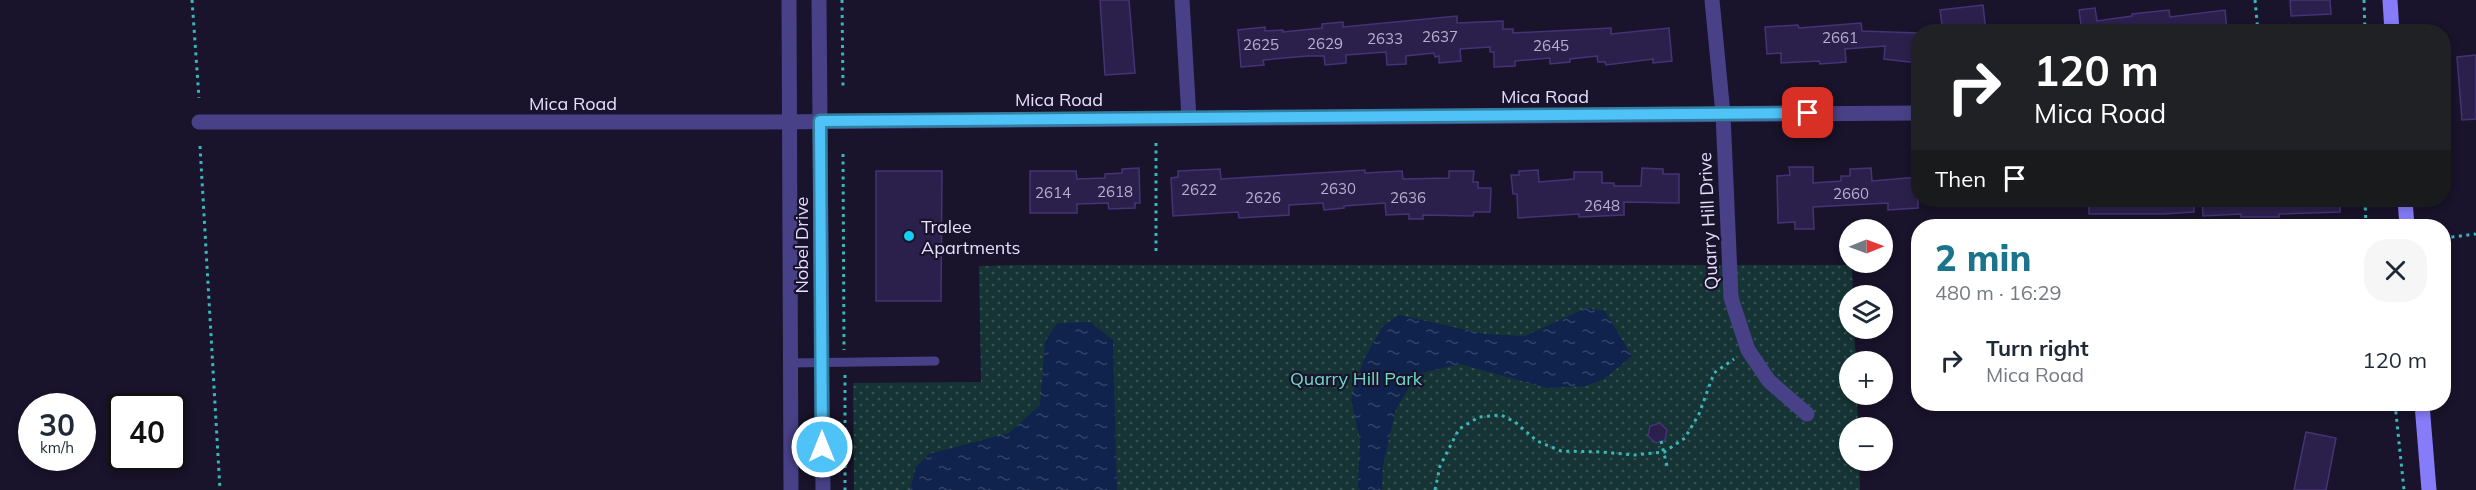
<!DOCTYPE html>
<meta charset="utf-8">
<style>
body{margin:0;font-family:Mulish,sans-serif;background:#f6f6f7;color:#1f2937;height:100vh;display:flex;flex-direction:column;font-size:22px;white-space:nowrap}
*{box-sizing:border-box;margin:0}
p{font-size:20px;color:#747a83}
.icon{flex:none;width:33px;height:33px;fill:none;stroke:currentColor;stroke-width:2;stroke-linecap:round;stroke-linejoin:round}
.map{position:relative;flex:1;overflow:hidden}
.drawer{position:absolute;left:1911px;top:219px;width:540px;height:192px;display:flex;flex-direction:column;background:#fff;border-radius:24px;box-shadow:0 3px 9px #0003}
.drawer>*{flex:none}
.hud{position:absolute;left:1911px;top:24px;width:540px;height:183px;border-radius:24px;box-shadow:0 3px 9px #0003;background:#202124;color:#fff;overflow:hidden}
.needle{width:39px;rotate:89deg}
.buttons{position:absolute;left:1839px;top:219px;display:grid;gap:12px}
.buttons a{display:grid;place-items:center;width:54px;height:54px;border-radius:50%;background:#fff;box-shadow:0 3px 9px #0003;font-size:30px}
.speed{position:absolute;left:18px;top:393px;display:flex;gap:12px;font-size:30px;font-weight:700;text-align:center}
.speed>*{display:grid;place-content:center;width:78px;height:78px;border-radius:50%;background:#fff;box-shadow:0 3px 9px #0003;line-height:1}
.speed small{font-size:15px;font-weight:400}
.speed .limit{border:3px solid #111;border-radius:9px;background:#fff;color:#111}
.pin{position:absolute;display:grid;place-items:center;width:51px;height:51px;color:#fff;margin:-26px;border-radius:12px;box-shadow:0 3px 9px #0006}
.me{position:absolute;width:66px;margin:-33px;rotate:0deg;stroke-linejoin:round;filter:drop-shadow(0 0 4px #0008)}
.turn{display:flex;align-items:center;gap:21px;height:126px;padding:0 24px;font-size:27px}
.turn .icon{width:78px;height:78px;stroke-width:2.5}
.turn b{display:block;font-size:42px;line-height:51px}
.then{display:flex;align-items:center;height:57px;padding:0 24px;background:#0003;gap:12px;font-size:22px}
.round{display:grid;place-items:center;flex:none;width:63px;height:63px;border-radius:24px;background:#f6f6f7}
.headline{display:flex;align-items:center;justify-content:space-between;height:102px;padding:0 24px}
h1{font-size:36px;font-weight:800;line-height:45px;color:#1a748c}
ul{padding:0;list-style:none}
li{display:flex;align-items:center;gap:18px;height:78px;padding:0 24px}
li div{flex:1}
li b{display:block;font-size:22px}
li em{font-style:normal}
.map>svg:first-child{display:block}
</style>
<div class="map">
<svg width="2476" height="490" viewBox="0 0 2476 490">
<defs>
<pattern id="park-dots" width="8" height="8" patternUnits="userSpaceOnUse" patternTransform="scale(1.5)"><rect width="8" height="8" fill="#163435"/><path d="M2 2h.1M6 6h.1" fill="none" stroke="#385153" stroke-width="1.8" stroke-linecap="round"/></pattern>
<pattern id="water-ripples" width="26" height="14" patternUnits="userSpaceOnUse" patternTransform="scale(1.5)"><rect width="26" height="14" fill="#10234c"/><path d="M2 4q2-2 4 0t4 0M15 11q2-2 4 0t4 0" fill="none" stroke="#334267"/></pattern>
</defs>
<rect width="100%" height="100%" fill="#19132b"/>
<path fill="url(#park-dots)" d="M1016 265H1852L1853 295 1850 296V328L1854 329 1856 361 1850 362V394L1857 395 1858 427 1850 428V460L1859 461 1860 490H854L853 383 981 382 979 266Z"/>
<g fill="url(#water-ripples)">
<path d="M1586 308 1605 311 1632 356 1604 379 1586 386 1547 388 1460 364 1417 374 1396 409 1383 465 1382 490H1360L1358 487 1360 440 1351 399 1364 359 1383 326 1399 315 1485 334 1525 336Z"/>
<path d="M1090 322 1113 340 1117 490H910L916 467 929 454 1009 433 1040 405 1045 342 1057 323Z"/>
</g>
<g fill="#2b204b" stroke="#453376" stroke-width="1.5">
<path d="M1100 0H1129L1135 73 1105 75Z"/>
<path d="M2290 0H2330L2331 14 2291 16Z"/>
<path d="M1983 5 1986 32H1943L1940 10Z"/>
<path d="M2095 8 2097 21 2132 16V14L2169 10 2170 17 2225 10 2227 32H2082L2079 10Z"/>
<path d="M1457 16V23L1503 21V29H1513V33L1611 28V34L1669 28 1672 61 1653 63V59L1606 65 1605 62H1598L1597 56 1570 59V62L1550 64V58L1515 61V66L1494 67V52H1490V47L1460 49 1461 61 1439 63V56L1435 57 1434 53 1406 56V64L1387 65 1386 52 1346 55V63L1325 65 1324 56H1307L1263 60 1264 65 1241 67 1238 30 1265 27V31L1283 30V32L1322 28V24L1343 22V27Z"/>
<path d="M1861 23 1862 31 1918 33V63L1884 59 1885 46 1845 49 1846 62 1820 64 1819 61 1781 63V53L1767 54 1765 27 1798 25 1799 28Z"/>
<path d="M2476 55V119L2462 120 2457 57Z"/>
<path d="M1789 167H1813V183L1841 181V176H1850V169L1871 168 1872 181 1918 177V208L1888 210V203L1813 207 1814 229H1795V222L1778 223 1777 176 1790 175Z"/>
<path d="M1139 168 1140 203H1135V208L1109 209 1108 203 1077 204V213H1030V171H1076L1077 179 1105 178V174L1122 173V169Z"/>
<path d="M1642 168 1663 169V174H1679V203L1624 202V215L1579 217V214L1518 218 1517 194H1513L1511 175H1519V171L1538 170 1539 182 1574 179V172H1602V183H1614V186H1641Z"/>
<path d="M1220 169 1221 179 1365 170V173L1402 171 1403 179 1449 178V171H1474L1473 182H1478V188H1491L1490 212H1474L1473 216 1423 215V219H1409V214L1386 215 1385 203 1344 206V208L1324 210 1323 203 1289 205V215L1239 218 1238 212 1173 216 1171 178 1178 177V171Z"/>
<path d="M876 171H942L941 301H876Z"/>
<path d="M2089 200H2194V212L2163 214H2089Z"/>
<path d="M2202 200H2340V212L2279 214V217H2241V214L2203 216Z"/>
<path d="M1660 423 1667 430 1665 440 1656 443 1648 436 1650 426Z"/>
<path d="M2306 432 2336 438 2326 490H2294Z"/>
</g>
<g fill="none" stroke-linecap="round" stroke-linejoin="round">
<g stroke="#38b8b9" stroke-width="3" stroke-dasharray="3 4.5" stroke-linecap="butt">
<path d="M192 0 199 98"/>
<path d="M842 0 843 88"/>
<path d="M2255 0 2258 32"/>
<path d="M2364 0 2365 32"/>
<path d="M1156 143V252"/>
<path d="M200 146 220 490"/>
<path d="M843 154 844 350"/>
<path d="M2365 200 2366 226"/>
<path d="M2444 238 2476 234"/>
<path d="M845 375V490"/>
<path d="M2395 404 2404 490"/>
<path d="M1661 441 1667 466"/>
<path d="M1435 490 1440 466 1459 429 1479 417 1501 415 1515 422 1537 441 1561 451 1602 452 1634 455 1664 452 1685 438 1699 414 1714 373 1734 359"/>
</g>
<path stroke="#484188" stroke-width="9" d="M790 363 935 361"/>
<g stroke="#484188" stroke-width="15">
<path d="M1182 0 1189 118"/>
<path d="M1712 0 1723 114 1731 298 1748 350 1769 381 1807 414"/>
<path d="M199 122H767L1918 113"/>
</g>
<g stroke="#484188" stroke-width="15">
<path d="M789 0 791 490"/>
<path d="M819 0 823 490"/>
</g>
<g stroke="#867bf8" stroke-width="15">
<path d="M2390 0 2392 32"/>
<path d="M2405 200 2407 226"/>
<path d="M2422 404 2429 490"/>
</g>
</g>
<g fill="none" stroke-linecap="round" stroke-linejoin="round">
<defs>
<path id="route" d="M822 447 820 121 1808 113"/>
</defs>
<use href="#route" stroke="#337fa1" stroke-width="15"/>
<use href="#route" stroke="#4fc3f7" stroke-width="10"/>
</g>
<circle fill="#15cff3" stroke="#19132b" stroke-width="2" cx="909" cy="236" r="6"/>
<g text-anchor="middle" dominant-baseline="central" stroke-width="4.5" stroke-linejoin="round" paint-order="stroke">
<g font-size="15" fill="#b6afd0">
<text x="1440" y="36">2637</text>
<text x="1840" y="37">2661</text>
<text x="1385" y="38">2633</text>
<text x="1325" y="43">2629</text>
<text x="1261" y="44">2625</text>
<text x="1551" y="45">2645</text>
<text x="1338" y="188">2630</text>
<text x="1199" y="189">2622</text>
<text x="1115" y="191">2618</text>
<text x="1053" y="192">2614</text>
<text x="1851" y="193">2660</text>
<text x="1263" y="197">2626</text>
<text x="1408" y="197">2636</text>
<text x="1602" y="205">2648</text>
</g>
<g font-size="18" fill="#e4dffd" stroke="#19132b">
<text x="1545" y="96">Mica Road</text>
<text x="1059" y="99">Mica Road</text>
<text x="573" y="103">Mica Road</text>
<text transform="translate(1708 221) rotate(-93)">Quarry Hill Drive</text>
<text transform="translate(801 245) rotate(-90)">Nobel Drive</text>
</g>
<g font-size="18" fill="#e4dffd" stroke="#19132b" text-anchor="start">
<text x="921" y="226">Tralee<tspan x="921" dy="21">Apartments</tspan></text>
</g>
<g font-size="18" fill="#6ddcc7" stroke="#19132b">
<text x="1356" y="378">Quarry Hill Park</text>
</g>
</g>
</svg>
<div class="buttons">
<a><svg class="needle" viewBox="-14 -14 28 28"><path d="M0-13l5 13h-10z" fill="#e53935"/><path d="M0 13l5-13h-10z" fill="#747a83"/></svg></a>
<a><svg class="icon" aria-label="layers" viewBox="0 0 24 24"><path d="M12 4l9 5-9 5-9-5zM3 14l9 5 9-5"/></svg></a>
<a>+</a>
<a>−</a>
</div>
<div class="speed"><div>30<small>km/h</small></div><div class="limit">40</div></div>
<div class="pin" style="left:1808px;top:113px;background:#d93025"><svg class="icon" aria-label="arrive" viewBox="0 0 24 24"><path d="M6 21V4h12l-3 4 3 4H6"/></svg></div>
<svg class="me" style="left:822px;top:447px" viewBox="-20 -20 40 40"><circle r="17" fill="#4fc3f7" stroke="#fff" stroke-width="3"/><path d="M0-11L8 9 0 5-8 9z" fill="#fff"/></svg>
<div class="hud">
<div class="turn"><svg class="icon" aria-label="right" viewBox="0 0 24 24"><path d="M7 20v-9h11M14 6l5 5-5 5"/></svg><div><b>120 m</b>Mica Road</div></div>
<div class="then">Then<svg class="icon" aria-label="arrive" viewBox="0 0 24 24"><path d="M6 21V4h12l-3 4 3 4H6"/></svg></div>
</div>
<section class="drawer">
<div class="headline"><div><h1>2 min</h1><p>480 m · 16:29</p></div><a class="round"><svg class="icon" aria-label="close" viewBox="0 0 24 24"><path d="M6 6l12 12M18 6L6 18"/></svg></a></div>
<ul>
<li><svg class="icon" aria-label="right" viewBox="0 0 24 24"><path d="M7 20v-9h11M14 6l5 5-5 5"/></svg><div><b>Turn right</b><p>Mica Road</p></div><em>120 m</em></li>
</ul>
</section>
</div>
